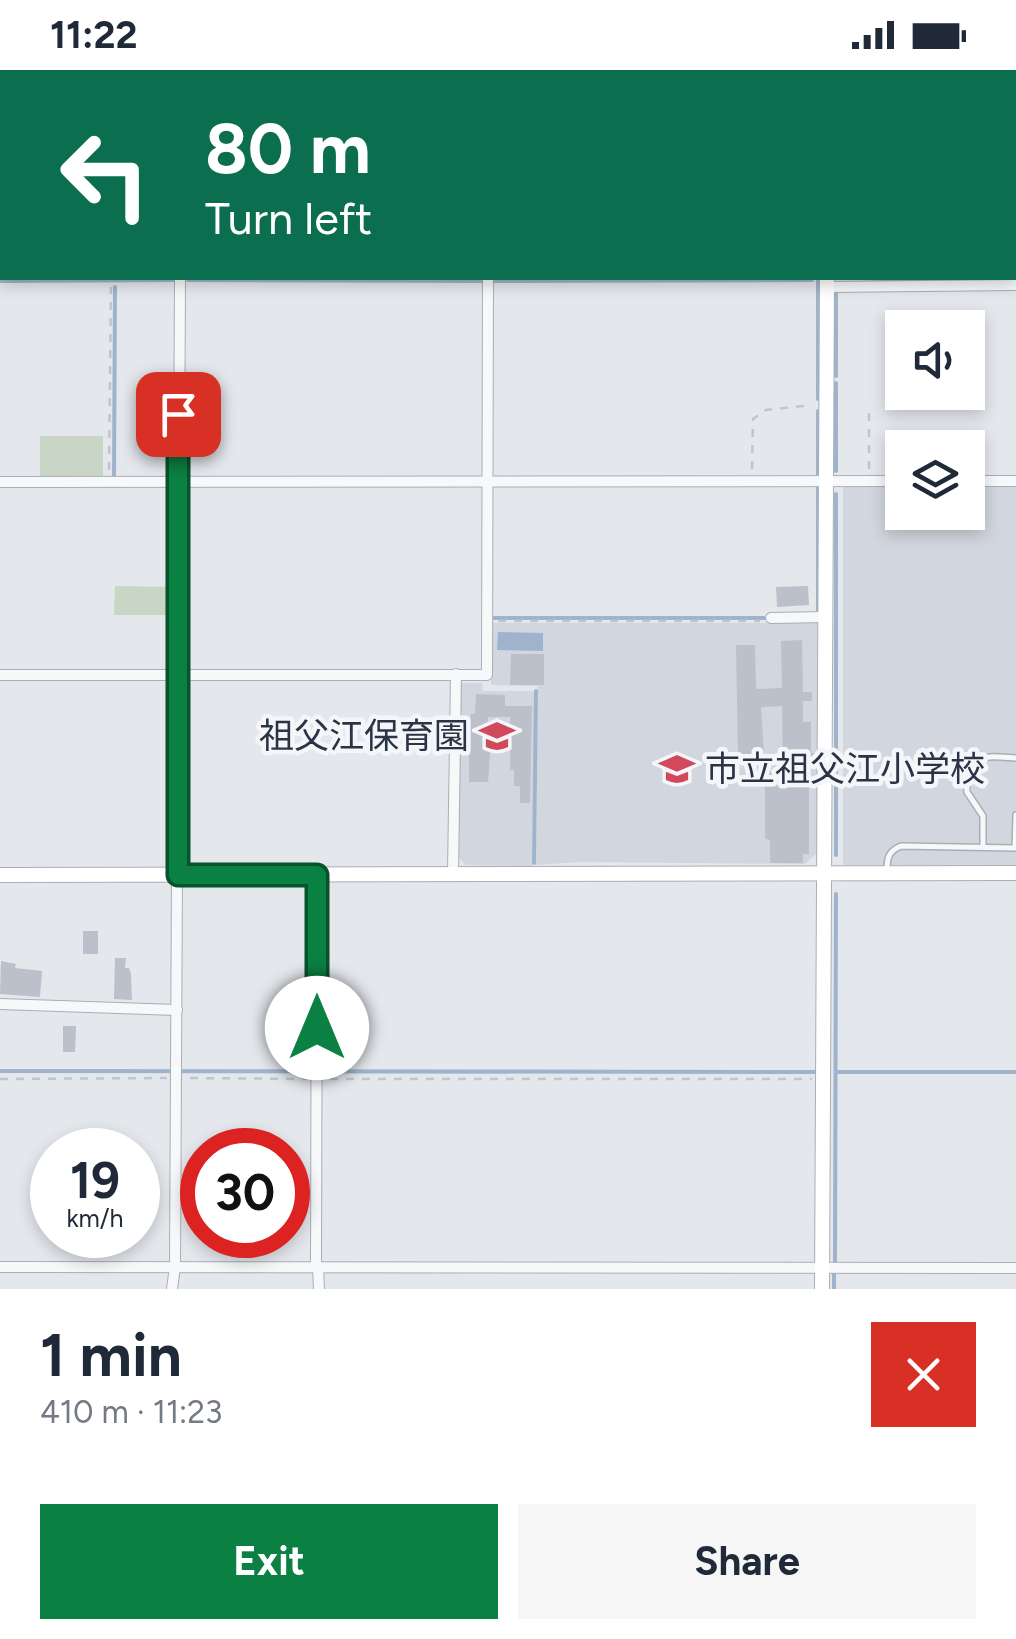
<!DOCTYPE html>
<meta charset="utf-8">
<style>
body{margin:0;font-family:Figtree,"Noto Sans JP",sans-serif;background:#f6f6f7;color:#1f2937;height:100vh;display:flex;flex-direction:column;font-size:38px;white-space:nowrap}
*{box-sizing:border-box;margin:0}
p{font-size:32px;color:#747a83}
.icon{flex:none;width:55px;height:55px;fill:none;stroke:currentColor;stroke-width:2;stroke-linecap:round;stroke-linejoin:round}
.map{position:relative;height:1219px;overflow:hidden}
.sheet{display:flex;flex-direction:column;background:#fff;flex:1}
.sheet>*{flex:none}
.top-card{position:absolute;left:0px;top:0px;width:1018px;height:210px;box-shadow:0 5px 15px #0003;background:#0b6e4f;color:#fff;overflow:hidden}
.buttons{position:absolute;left:885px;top:240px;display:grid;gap:20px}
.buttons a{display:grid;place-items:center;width:100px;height:100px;border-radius:0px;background:#fff;box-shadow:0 5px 15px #0003;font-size:50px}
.speed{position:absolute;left:30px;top:1058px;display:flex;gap:20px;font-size:50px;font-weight:700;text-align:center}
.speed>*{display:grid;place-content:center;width:130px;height:130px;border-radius:50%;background:#fff;box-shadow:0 5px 15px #0003;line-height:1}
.speed small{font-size:25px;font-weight:400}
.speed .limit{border:15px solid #d22;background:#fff;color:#111}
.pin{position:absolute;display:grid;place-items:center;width:85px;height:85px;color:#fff;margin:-42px;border-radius:20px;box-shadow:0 5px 15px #0006}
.me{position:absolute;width:110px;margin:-55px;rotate:0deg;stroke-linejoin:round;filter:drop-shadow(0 0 8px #0008)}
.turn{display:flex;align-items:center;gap:35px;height:210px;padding:0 40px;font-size:45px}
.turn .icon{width:130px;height:130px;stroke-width:2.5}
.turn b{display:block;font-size:70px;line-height:85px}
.round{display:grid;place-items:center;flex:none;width:105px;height:105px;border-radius:0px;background:#f6f6f7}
.headline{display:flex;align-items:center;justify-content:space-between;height:170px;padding:0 40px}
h1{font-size:60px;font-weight:700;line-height:75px}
.primary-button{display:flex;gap:20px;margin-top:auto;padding:20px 40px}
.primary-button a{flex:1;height:115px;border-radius:0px;background:#0b8043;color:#fff;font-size:40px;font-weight:700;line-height:115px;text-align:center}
.primary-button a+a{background:#f6f6f7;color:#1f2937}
.status{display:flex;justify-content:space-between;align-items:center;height:70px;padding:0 50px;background:#fff;direction:ltr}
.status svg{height:28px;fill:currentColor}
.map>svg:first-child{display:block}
</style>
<div class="status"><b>11:22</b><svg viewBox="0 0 49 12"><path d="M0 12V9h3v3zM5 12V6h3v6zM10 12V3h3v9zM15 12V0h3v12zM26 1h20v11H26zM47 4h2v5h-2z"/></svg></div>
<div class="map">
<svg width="1016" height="1219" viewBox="0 0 1016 1219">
<rect width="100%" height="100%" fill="#e4e7ec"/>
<g fill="#d2d6de">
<path d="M902 415V442H968V415H1016V795H843V416Z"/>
<path d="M491 553H817V783L805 794 580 792 536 795 538 616 491 615Z"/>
<path d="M463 613H482L483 621H535L532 796 465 795 459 788 460 616Z"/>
</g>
<g fill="#c9d6c5">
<rect x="40" y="366" width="63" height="41"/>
<path d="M115 516 174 517V545H114Z"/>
</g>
<path fill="#9fb4cc" d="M498 562 543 563V581L497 580Z"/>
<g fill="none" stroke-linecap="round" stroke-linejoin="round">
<g stroke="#9fb4cc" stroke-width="4">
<path d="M307 2V0"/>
<path d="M822 2V0"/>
<path d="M908 2V0"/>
<path d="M188 210 483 211"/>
<path d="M0 211 174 210"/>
<path d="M493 211 812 210"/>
<path d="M908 211H926"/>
<path d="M836 214 908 211V208"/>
<path d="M836 220V306"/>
<path d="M836 313V401"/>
<path d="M818 329V208"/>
<path d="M818 404V341"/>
<path d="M114 406 115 217"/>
<path d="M818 415V540"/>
<path d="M836 424V785"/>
<path d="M492 548H764"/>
<path d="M534 793 536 621"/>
<path d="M0 1001 816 1002"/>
<path d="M836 1002H1016"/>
<path d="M835 1193 836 824"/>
<path d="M834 1219V1204"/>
</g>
</g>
<g fill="#bbc0ca">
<path d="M808 516 809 535 777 537 776 517Z"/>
<path d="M802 570 803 622H812V631H803V652H811V683H814V693H809V784H803V793H770V771L765 768V701H783L782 636 761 637 764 685H738L736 575H755L756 619 782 618 781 571Z"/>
<path d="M511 584H544V615H510Z"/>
<path d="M476 624 505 625V636H532L530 733H520V716H514V700H510V647H488L487 672H491L488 712H469V655L471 644H475Z"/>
<rect x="83" y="861" width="15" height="23"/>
<path d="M115 888H126L125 898H129L131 904 132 930 114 929Z"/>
<path d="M1 891 16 894 15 898 42 901 40 927 0 924Z"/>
<path d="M63 956H76L75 982H63Z"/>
</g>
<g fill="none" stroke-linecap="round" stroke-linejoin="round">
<defs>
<g id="lane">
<path d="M670 2V0"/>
<path d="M983 777V746L967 722 966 698C979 683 997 687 1016 688"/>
<path d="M887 800C887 787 889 781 901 776L1015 778 1016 745"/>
</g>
<g id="street">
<path d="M811 0 812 2"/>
<path d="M182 2V0"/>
<path d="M490 2V0"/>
<path d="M1015 15H1016"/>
<path d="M0 17H2"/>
<path d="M827 217 1016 215"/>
<path d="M968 411H1016"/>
<path d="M0 412 902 411"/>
<path d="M771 548 825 547"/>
<path d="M0 605H487L488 208"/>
<path d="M453 804 456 604"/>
<path d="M0 934 177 940"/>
<path d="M0 1197 1016 1198"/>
<path d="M316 1197 317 805"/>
<path d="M318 1197 319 1219"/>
<path d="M172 1219 175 1197 180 208"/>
</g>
<g id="secondary">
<path d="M830 2V0"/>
<path d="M0 805 1016 803"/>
<path d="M822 1219 827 208"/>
</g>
</defs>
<use href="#lane" stroke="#a9aeb7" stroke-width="8"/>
<use href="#street" stroke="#a9aeb7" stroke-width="12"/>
<use href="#secondary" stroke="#a9aeb7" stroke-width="16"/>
<g stroke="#c2c5cb" stroke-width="2.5" stroke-dasharray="8 8" stroke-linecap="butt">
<path d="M252 2V0"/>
<path d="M727 2V0"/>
<path d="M752 399 753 349 766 340 812 335"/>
<path d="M869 399V336"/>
<path d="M109 400 111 217"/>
<path d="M498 551H760"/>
<path d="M190 1008 307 1009"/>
<path d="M0 1009 167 1008"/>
<path d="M330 1009H812"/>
</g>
<use href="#lane" stroke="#f7f8fa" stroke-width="5"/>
<use href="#street" stroke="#f7f8fa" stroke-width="10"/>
<use href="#secondary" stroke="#fff" stroke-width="14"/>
</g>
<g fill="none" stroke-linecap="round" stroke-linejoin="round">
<defs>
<path id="route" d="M178 344V805H317V958"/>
</defs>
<use href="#route" stroke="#07532c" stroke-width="25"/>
<use href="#route" stroke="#0b8043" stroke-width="18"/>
</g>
<defs>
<symbol id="school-bare" viewBox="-9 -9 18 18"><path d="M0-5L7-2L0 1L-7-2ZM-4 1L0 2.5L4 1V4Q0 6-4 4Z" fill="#d1495b" stroke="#f4f6f9" stroke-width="2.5" paint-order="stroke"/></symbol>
</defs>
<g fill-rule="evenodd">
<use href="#school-bare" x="472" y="641" width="50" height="50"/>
<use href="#school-bare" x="652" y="674" width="50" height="50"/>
</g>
<g text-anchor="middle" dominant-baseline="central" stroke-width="9" stroke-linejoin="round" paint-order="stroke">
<g font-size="35" fill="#2b3445" stroke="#f4f6f9" text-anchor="end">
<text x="469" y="666">祖父江保育園</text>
<text x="705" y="699" text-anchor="start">市立祖父江小学校</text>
</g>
</g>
</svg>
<div class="buttons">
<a><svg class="icon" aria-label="sound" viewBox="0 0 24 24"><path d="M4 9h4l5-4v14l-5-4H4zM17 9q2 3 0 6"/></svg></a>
<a><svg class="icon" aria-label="layers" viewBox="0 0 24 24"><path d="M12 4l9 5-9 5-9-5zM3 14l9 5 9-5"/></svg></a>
</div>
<div class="speed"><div>19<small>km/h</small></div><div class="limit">30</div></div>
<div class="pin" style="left:178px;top:344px;background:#d93025"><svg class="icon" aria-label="arrive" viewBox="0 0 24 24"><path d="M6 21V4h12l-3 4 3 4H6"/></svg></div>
<svg class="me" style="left:317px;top:958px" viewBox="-20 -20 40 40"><circle r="19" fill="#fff"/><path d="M0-13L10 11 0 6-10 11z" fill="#0b8043"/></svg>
<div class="top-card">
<div class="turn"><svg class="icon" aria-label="left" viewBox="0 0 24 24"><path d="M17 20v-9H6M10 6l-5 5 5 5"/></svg><div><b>80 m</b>Turn left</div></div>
</div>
</div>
<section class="sheet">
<div class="headline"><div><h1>1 min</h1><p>410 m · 11:23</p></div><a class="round" style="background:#d93025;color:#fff"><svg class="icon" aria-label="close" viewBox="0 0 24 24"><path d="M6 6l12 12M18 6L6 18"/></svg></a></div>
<div class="primary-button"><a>Exit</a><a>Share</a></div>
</section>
